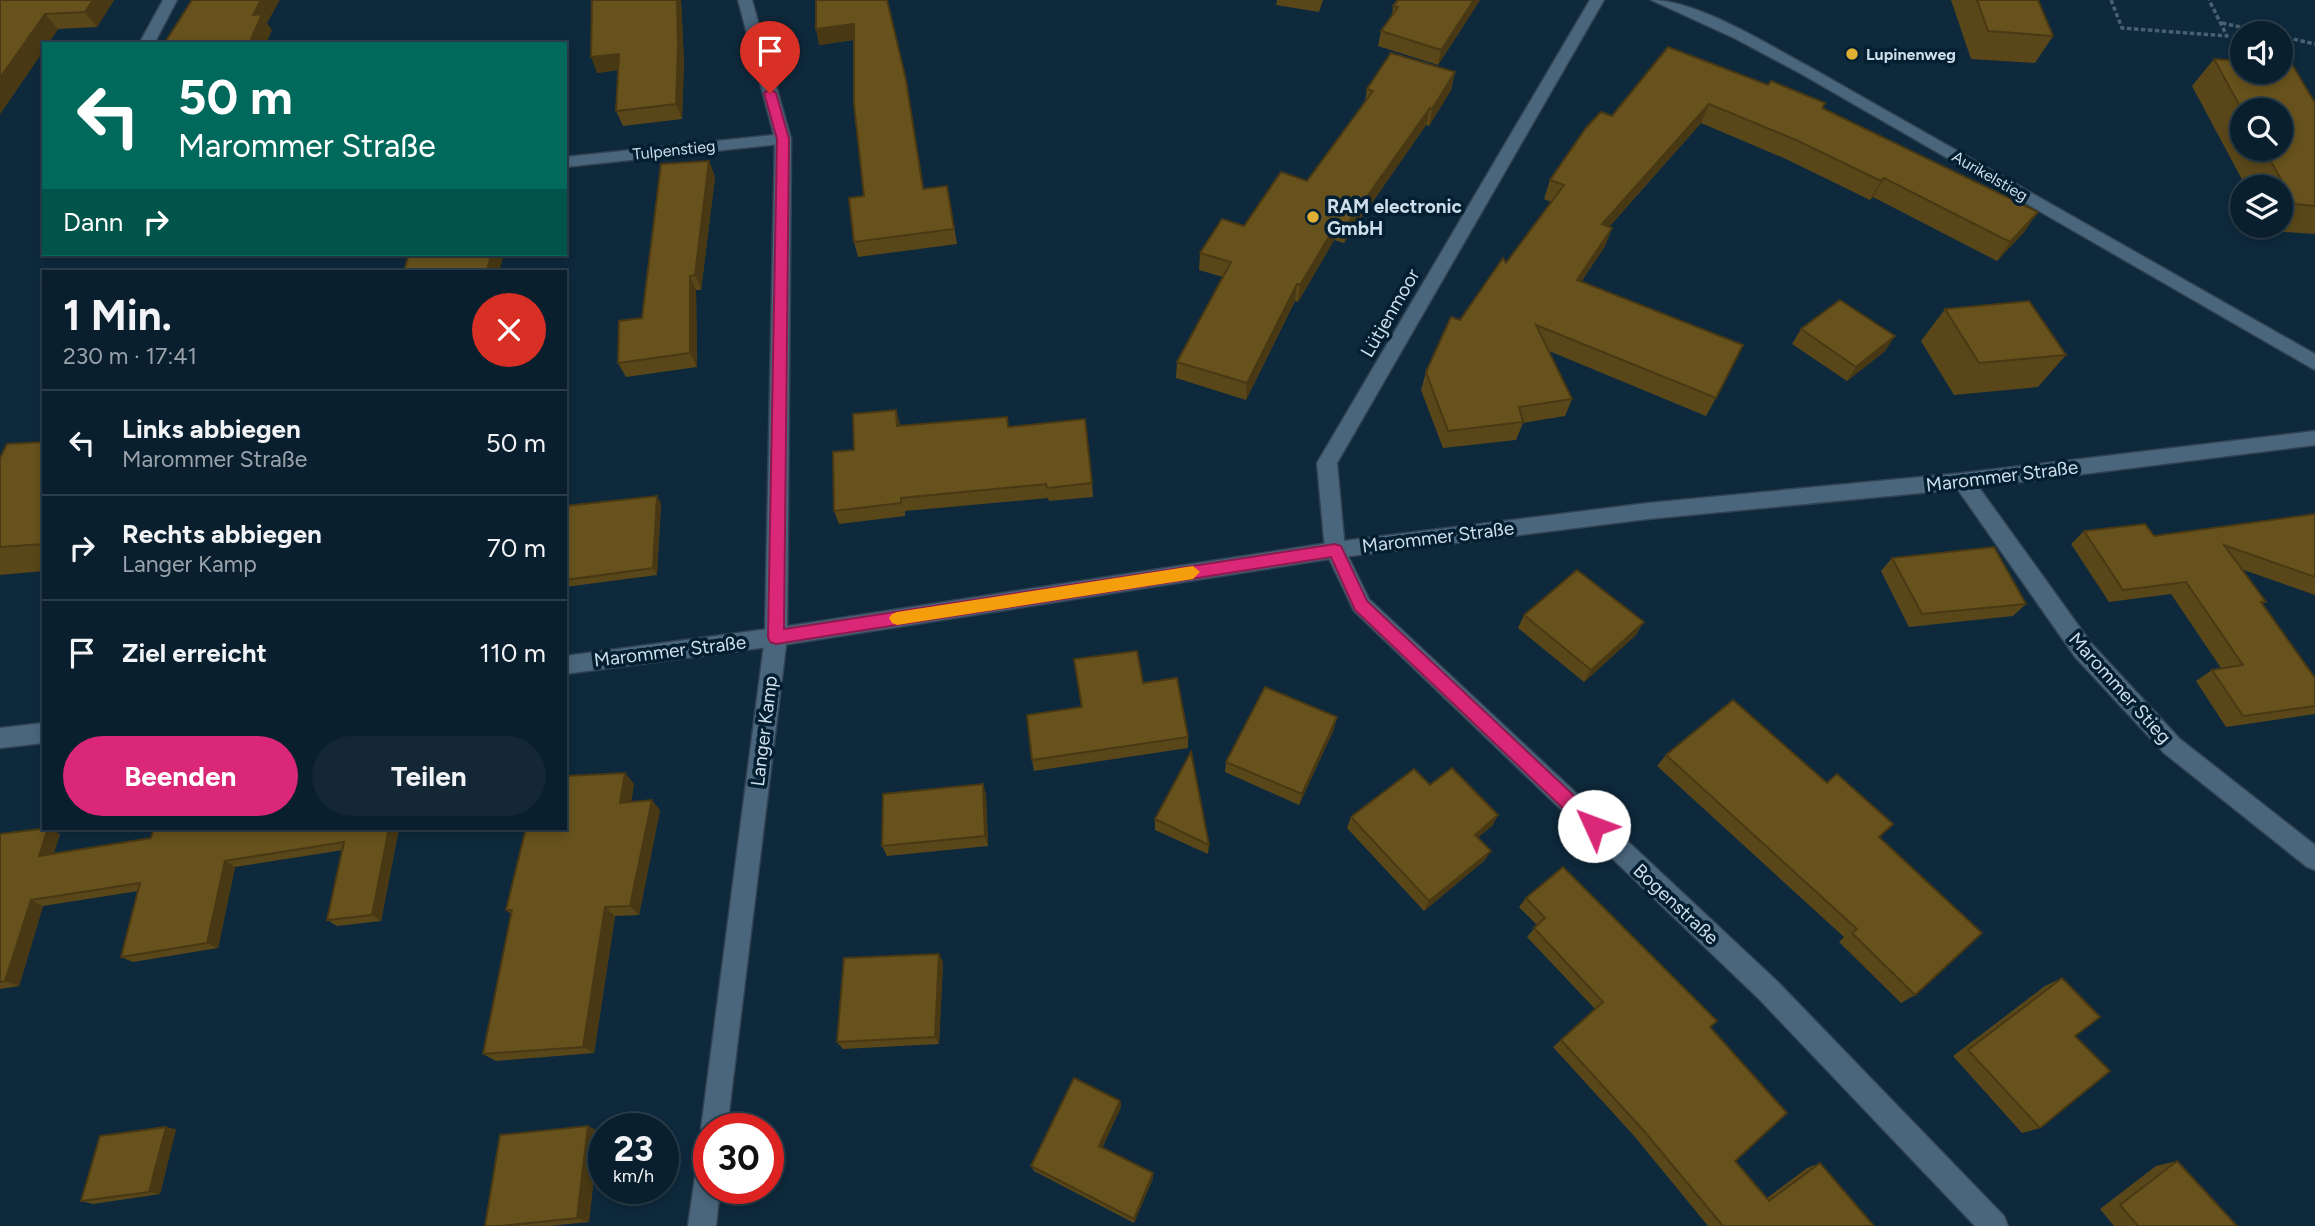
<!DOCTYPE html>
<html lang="de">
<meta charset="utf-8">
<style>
body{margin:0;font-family:Figtree,sans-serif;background:#132735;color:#f1f3f6;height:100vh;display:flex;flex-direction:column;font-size:26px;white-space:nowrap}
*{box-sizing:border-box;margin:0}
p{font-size:23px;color:#99a2aa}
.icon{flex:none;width:38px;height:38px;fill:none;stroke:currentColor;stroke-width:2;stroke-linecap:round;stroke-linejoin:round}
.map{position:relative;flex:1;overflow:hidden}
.side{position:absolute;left:42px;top:270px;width:525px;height:560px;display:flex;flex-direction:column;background:#0a1f2d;border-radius:0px;box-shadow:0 4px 10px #0003,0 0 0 2px #2a3d49}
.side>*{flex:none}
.hud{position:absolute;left:42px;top:42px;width:525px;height:214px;border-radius:0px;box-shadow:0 4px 10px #0003,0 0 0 2px #2a3d49;background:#00695c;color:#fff;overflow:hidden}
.buttons{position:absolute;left:2230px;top:21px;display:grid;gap:14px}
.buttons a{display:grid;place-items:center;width:63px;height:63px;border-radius:50%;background:#0a1f2d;box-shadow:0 4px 10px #0003,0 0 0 2px #2a3d49;font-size:35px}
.speed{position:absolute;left:588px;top:1113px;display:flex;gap:14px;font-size:35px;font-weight:700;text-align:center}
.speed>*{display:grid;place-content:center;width:91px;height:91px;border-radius:50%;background:#0a1f2d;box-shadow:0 4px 10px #0003,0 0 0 2px #2a3d49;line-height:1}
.speed small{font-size:18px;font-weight:400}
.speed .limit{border:10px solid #d22;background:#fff;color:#111}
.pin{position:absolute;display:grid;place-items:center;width:60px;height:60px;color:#fff;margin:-72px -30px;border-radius:50% 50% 50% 0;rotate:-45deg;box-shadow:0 0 7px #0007}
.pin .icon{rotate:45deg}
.me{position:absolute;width:77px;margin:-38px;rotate:313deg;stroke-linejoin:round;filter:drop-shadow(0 0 5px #0008)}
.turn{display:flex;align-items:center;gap:24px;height:147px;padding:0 21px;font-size:32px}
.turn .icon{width:91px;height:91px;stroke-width:2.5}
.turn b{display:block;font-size:49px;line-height:60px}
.then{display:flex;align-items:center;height:66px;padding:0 21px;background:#0003;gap:14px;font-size:26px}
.round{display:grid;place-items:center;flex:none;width:74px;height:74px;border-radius:37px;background:#132735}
.headline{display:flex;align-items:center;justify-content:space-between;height:119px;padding:0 21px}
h1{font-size:42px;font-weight:700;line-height:52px}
.primary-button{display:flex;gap:14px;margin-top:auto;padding:14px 21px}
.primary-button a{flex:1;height:80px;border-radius:42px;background:#db2777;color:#fff;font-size:28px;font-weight:700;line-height:80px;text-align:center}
.primary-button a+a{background:#132735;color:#f1f3f6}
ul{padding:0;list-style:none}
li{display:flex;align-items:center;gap:21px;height:105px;padding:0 21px;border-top:2px solid #2a3d49}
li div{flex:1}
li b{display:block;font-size:26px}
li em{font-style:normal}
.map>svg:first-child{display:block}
</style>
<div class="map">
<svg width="2315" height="1226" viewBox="0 0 2315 1226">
<rect width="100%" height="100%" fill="#0e293c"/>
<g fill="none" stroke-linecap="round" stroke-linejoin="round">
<defs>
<g id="lane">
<path d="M163 0H177L154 44H139Z"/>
<path d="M783 134 789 135 791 139 789 143 565 167V157Z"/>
</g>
<g id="street">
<path d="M738 0H752L791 139 787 637 727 1129H709V1140L705 1138 701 1129 765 637 775 139Z"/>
<path d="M1590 0H1604L1337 463 1345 550 1369 599 1778 982 2004 1216 2008 1226H1975L1760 1000 1354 611 1325 550 1317 463Z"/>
<path d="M1651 0C1697 0 1767 44 1808 66L2315 354V370L1798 72 1734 38Z"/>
<path d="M1963 473 1970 475 2091 643 2180 739 2315 845V870L2307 867 2164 753 2075 657 1956 487 1953 481 1956 475Z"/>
<path d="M709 1157V1188H720L716 1226H688L696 1170 700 1161Z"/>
</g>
<g id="secondary">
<path d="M2315 431V445L1963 489 1648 519 1335 558 776 646 565 674V656L776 628 1335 542 1648 503 1963 473Z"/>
<path d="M44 723V743L0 748V728Z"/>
</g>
</defs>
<use href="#lane" stroke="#314252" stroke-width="3"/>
<use href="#street" stroke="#314252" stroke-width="3"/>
<use href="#secondary" stroke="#314252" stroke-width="3"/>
<g stroke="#496071" stroke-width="3.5" stroke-dasharray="4.5 2.5" stroke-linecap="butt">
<path d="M2111 0 2122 28 2227 36 2209 0"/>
<path d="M2222 23 2267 33"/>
<path d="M2280 36 2315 44"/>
</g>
<use href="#lane" fill="#4a667c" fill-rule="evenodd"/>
<use href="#street" fill="#4a667c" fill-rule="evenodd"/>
<use href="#secondary" fill="#4a667c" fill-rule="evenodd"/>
</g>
<g fill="#594719" fill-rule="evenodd">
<path d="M0 0H114L97 27 58 29 0 114Z"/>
<path d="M592 0H681L684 62 682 119 623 126 616 111 618 70 597 73Z"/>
<path d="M816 0 906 80 924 189 947 186 957 244 858 257 854 242 864 196 854 40 819 45Z"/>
<path d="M1277 0H1323L1319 12 1276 5Z"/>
<path d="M1480 0 1438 65 1378 46 1381 31 1392 16 1393 6Z"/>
<path d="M1951 0H2038L2053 36 2035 63 1971 59Z"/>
<path d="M1668 47 1823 108 2025 231 1997 261 1873 197 1870 200 1786 159 1701 123 1609 227 1612 228 1605 246 1581 282 1716 398 1706 416 1549 351 1572 399 1565 416 1523 423 1516 440 1443 448 1421 390 1426 372 1460 320 1506 263 1551 202 1544 199 1550 180 1612 116Z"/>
<path d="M2214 59 2315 103V234L2269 231 2267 226H2280V187H2246L2192 86ZM2242 110H2280V149H2242Z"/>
<path d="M1455 72 1451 90 1429 126 1426 125 1344 243 1334 240 1298 302 1295 301 1246 400 1176 378 1177 362 1223 277 1199 270 1200 253 1244 226 1307 181 1365 102 1367 89Z"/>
<path d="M709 161 715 177 701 290H696L697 367 626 377 618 363 642 318Z"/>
<path d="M1945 309 2066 355 2038 387 1954 395 1921 341Z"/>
<path d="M1801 329 1885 351 1847 381 1792 344Z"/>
<path d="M896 410 900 426 1009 427 1092 483 1093 497 1049 501 1048 498 905 511V516L839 524 834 511 854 450Z"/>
<path d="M44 442V571L0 575V458Z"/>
<path d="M661 503 657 575 565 587V506Z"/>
<path d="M2315 514V595L2241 569 2266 602 2262 604 2315 678V714L2226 727 2196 681 2212 670 2221 668 2171 594 2109 602 2071 544 2084 531 2154 536Z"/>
<path d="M1892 558 2026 604 2013 616 1909 627 1881 571Z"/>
<path d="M1524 615 1636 635 1584 682 1518 628Z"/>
<path d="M1076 671 1143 683 1188 737V748L1034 771 1032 760 1081 707Z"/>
<path d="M1334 729 1299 805 1225 772 1226 762Z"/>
<path d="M1666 755 1879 837 1915 995 1901 1003 1839 942 1844 937 1657 766Z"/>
<path d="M625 773 634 784 631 802 660 810 639 915 615 916 594 1053 496 1061 483 1054 511 914 506 910Z"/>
<path d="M983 784 986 795 988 846 887 856 882 846Z"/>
<path d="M1430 785 1498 815 1492 826 1478 837 1485 860 1424 911 1347 828 1351 817Z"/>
<path d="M1155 819 1209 845 1208 854 1155 830Z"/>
<path d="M399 828 381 921 337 926 327 920 343 850 235 867 218 948 133 962 121 957 138 891 43 906 19 986 0 989V834H60L54 853Z"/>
<path d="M1526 898 1710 1027 1735 1161 1767 1198 1807 1168 1820 1163 1874 1226H1708L1635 1137 1553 1047 1595 1009 1527 937 1537 925 1519 907Z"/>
<path d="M943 962 939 1044 843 1049 837 1042Z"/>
<path d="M2062 978 2075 1036 2040 1128 2022 1133 1953 1056 2045 986Z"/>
<path d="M1120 1101 1121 1107 1102 1147 1153 1178 1134 1223 1034 1171 1031 1166Z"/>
<path d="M176 1129 160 1194 93 1204 81 1201Z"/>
<path d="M599 1131 589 1222 549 1226H485Z"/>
<path d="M2177 1161 2237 1226H2114L2100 1209 2156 1166Z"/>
</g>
<g fill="#483914">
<path d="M93 0H114L97 27 85 12Z"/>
<path d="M261 0H280L267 23 272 30 266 44H249L253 15Z"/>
<path d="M677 0H681L684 62 682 119 676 104Z"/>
<path d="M1474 0H1480L1438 65 1441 50Z"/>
<path d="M45 14 58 29 48 44H44V50L0 114V78Z"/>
<path d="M854 24 857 39 819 45 816 29Z"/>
<path d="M619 54 625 69 597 73 591 57Z"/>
<path d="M1455 72 1451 90 1429 126 1432 109Z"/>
<path d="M1709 104 1701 123 1595 242 1602 224Z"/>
<path d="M1430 108 1426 125 1344 243 1346 226Z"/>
<path d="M709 161 715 177 701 290 695 275Z"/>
<path d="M1884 178 1873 197 1870 200 1881 181Z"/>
<path d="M2038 212 2025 231 1997 261 2010 242Z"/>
<path d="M1337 223 1334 240 1298 302 1300 285Z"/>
<path d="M1612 228 1605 246 1570 298 1577 280Z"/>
<path d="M491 254H504L499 271H487Z"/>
<path d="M690 276 696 290 697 367 690 353Z"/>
<path d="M1297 284 1295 301 1246 400 1247 383Z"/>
<path d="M1895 336 1885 351 1847 381 1856 367Z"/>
<path d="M896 410 900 424 901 441 897 426Z"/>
<path d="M657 496 661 503 657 575 653 568Z"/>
<path d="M1644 622 1636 635 1584 682 1591 670Z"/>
<path d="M1337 717 1334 729 1299 805 1302 794Z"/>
<path d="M625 773 634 784 629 813 620 803Z"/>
<path d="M983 784 986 795 988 846 985 836Z"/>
<path d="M652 800 660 810 639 915 630 906Z"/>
<path d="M1498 815 1492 826 1469 845 1475 835Z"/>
<path d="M48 828 60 834 51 862 39 856Z"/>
<path d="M389 828H399L381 921 372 915Z"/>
<path d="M1491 851 1485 860 1424 911 1429 901Z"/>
<path d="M225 861 235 867 218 948 207 943Z"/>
<path d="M31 900 43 906 19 986 5 981Z"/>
<path d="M605 907 615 916 594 1053 583 1047Z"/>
<path d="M939 954 943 962 939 1044 935 1037Z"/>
<path d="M1120 1101 1121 1107 1101 1151 1099 1146Z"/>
<path d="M588 1126 599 1131 589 1222 577 1218Z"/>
<path d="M166 1127 176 1129 160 1194 149 1192Z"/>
<path d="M1153 1173V1178L1134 1223V1219Z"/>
</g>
<g fill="#67521d" stroke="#483914" stroke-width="2">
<path d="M0 0H93L85 12 45 14 0 78Z"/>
<path d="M192 0H261L253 15 262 14 249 44H164Z"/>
<path d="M592 0H677L678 46 676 104 616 111 619 54 591 57Z"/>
<path d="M816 0H887L906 80 923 189 947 186 954 229 854 242 849 198 864 196 854 104V24L816 29Z"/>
<path d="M1398 0H1474L1441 50 1381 31 1398 7 1393 6Z"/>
<path d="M1977 0H2038L2053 36 1988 31Z"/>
<path d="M1668 47 1768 85 1771 81 1825 103 1822 108 2038 212 2010 242 1884 178 1881 181 1796 140 1709 104 1602 224 1612 228 1577 280 1743 345 1716 398 1536 325 1572 399 1519 407 1523 422 1448 431 1426 372 1451 317 1460 320 1503 258 1506 263 1564 185 1550 180 1586 128 1601 112 1612 116Z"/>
<path d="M1391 53 1455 72 1432 109 1430 108 1346 226 1337 223 1300 285 1297 284 1247 383 1177 362 1231 262 1200 253 1222 219 1244 226 1281 172 1307 181 1373 91 1367 89Z"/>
<path d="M2214 59 2242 61V72H2280V63H2291L2315 103V206L2295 204 2264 149H2280V110H2242Z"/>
<path d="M709 161 695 275 690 276V353L618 363 619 321 642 318 661 164Z"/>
<path d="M409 254H491L487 271H404Z"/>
<path d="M1840 300 1895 336 1856 367 1801 329Z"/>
<path d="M2029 301 2066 355 1979 363 1945 309Z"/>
<path d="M896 410 897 426 1007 417 1008 427 1085 419 1092 483 1047 488 1046 484 901 498V503L834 511 833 452 854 450 853 414Z"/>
<path d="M44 442V544L0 547V458L7 444Z"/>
<path d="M657 496 653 568 565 580V506Z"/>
<path d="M2315 514V577L2224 545 2266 602H2261L2315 678V706L2243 716 2212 670 2243 665 2186 582 2123 590 2084 531 2145 524 2154 536Z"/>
<path d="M1994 547 2026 604 1922 614 1892 558Z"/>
<path d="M1577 570 1644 622 1591 670 1524 615Z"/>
<path d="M1137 651 1143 683 1177 678 1188 737 1032 760 1027 715 1082 707 1074 659Z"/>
<path d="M1265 687 1337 717 1302 794 1226 762Z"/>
<path d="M1733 700 1827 783 1837 774 1893 824 1879 837 1982 933 1915 995 1852 933 1857 929 1666 755Z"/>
<path d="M1191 752 1209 845 1155 819Z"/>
<path d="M1452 768 1498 815 1475 835 1491 851 1429 901 1351 817 1414 769 1430 785Z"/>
<path d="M625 773 620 803 652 800 630 906 605 907 583 1047 483 1054 512 910H506L526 828H565V776Z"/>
<path d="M983 784 985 836 882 846 883 794Z"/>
<path d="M48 828 39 856 151 838 154 828H389L372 915 327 920 344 842 225 861 207 943 121 957 140 883 31 900 5 981 0 982V834Z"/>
<path d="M1563 867 1717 1021 1710 1027 1787 1113 1735 1161 1769 1201 1820 1163 1874 1226H1723L1644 1131 1561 1040 1603 1002 1534 928 1545 918 1526 898Z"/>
<path d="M939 954 935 1037 837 1042 844 958Z"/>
<path d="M2062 978 2100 1017 2075 1036 2110 1071 2040 1128 1968 1050Z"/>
<path d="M1074 1078 1120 1101 1099 1146 1153 1173 1134 1219 1031 1166Z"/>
<path d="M588 1126 577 1218 501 1226H485L500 1135Z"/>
<path d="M166 1127 149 1192 81 1201 100 1136Z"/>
<path d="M2177 1161 2237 1226H2138L2120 1205Z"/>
</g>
<path fill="#db2777" stroke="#8e194d" stroke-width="2" d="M770 89 776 93 789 139 784 629 1335 544 1341 546 1367 601 1600 820 1603 826 1600 832 1594 834 1588 832 1355 610 1331 557 776 644 770 642 768 637 777 139 764 93Z"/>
<path fill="#f59e0b" d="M1193 566 1200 572 1193 579 897 625 892 623 889 618 892 614 897 612Z"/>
<g fill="#dfb033" stroke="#041f31" stroke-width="2.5">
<circle cx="1852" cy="54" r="7"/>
<circle cx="1313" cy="217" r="7"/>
</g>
<g text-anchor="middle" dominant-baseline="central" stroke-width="7" stroke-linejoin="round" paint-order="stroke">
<g font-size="16" font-weight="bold" fill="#cdddea" stroke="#041f31" text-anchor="start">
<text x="1866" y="54">Lupinenweg</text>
</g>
<g font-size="16" fill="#cdddea" stroke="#041f31">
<text transform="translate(674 150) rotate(-6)">Tulpenstieg</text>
<text transform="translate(1990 176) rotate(30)">Aurikelstieg</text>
</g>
<g font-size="19" font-weight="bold" fill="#cdddea" stroke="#041f31" text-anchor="start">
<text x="1327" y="206">RAM electronic<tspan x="1327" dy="22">GmbH</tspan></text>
</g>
<g font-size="19" fill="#cdddea" stroke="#041f31">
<text transform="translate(1390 313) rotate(-60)">Lütjenmoor</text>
<text transform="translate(2002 476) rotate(-7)">Marommer Straße</text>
<text transform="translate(1438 537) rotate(-7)">Marommer Straße</text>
<text transform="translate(670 651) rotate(-7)">Marommer Straße</text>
<text transform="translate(2120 688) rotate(48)">Marommer Stieg</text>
<text transform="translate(764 731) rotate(-83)">Langer Kamp</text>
<text transform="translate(1676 904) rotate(43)">Bogenstraße</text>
</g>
</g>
</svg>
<div class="buttons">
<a><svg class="icon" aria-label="sound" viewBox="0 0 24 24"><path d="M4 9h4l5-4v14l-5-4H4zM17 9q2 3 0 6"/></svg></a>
<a><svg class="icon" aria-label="search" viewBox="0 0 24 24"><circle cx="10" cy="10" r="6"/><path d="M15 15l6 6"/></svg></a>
<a><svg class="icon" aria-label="layers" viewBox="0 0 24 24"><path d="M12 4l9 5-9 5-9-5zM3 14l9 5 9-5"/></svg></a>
</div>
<div class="speed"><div>23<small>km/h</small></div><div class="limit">30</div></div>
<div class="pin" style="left:770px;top:93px;background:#d93025"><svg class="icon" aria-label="arrive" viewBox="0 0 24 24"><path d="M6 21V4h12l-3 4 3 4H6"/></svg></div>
<svg class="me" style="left:1594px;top:826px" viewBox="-20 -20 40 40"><circle r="19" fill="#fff"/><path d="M0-13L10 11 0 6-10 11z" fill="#db2777"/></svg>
<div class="hud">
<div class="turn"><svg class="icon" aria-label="left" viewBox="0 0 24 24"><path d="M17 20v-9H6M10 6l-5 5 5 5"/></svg><div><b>50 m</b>Marommer Straße</div></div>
<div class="then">Dann<svg class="icon" aria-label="right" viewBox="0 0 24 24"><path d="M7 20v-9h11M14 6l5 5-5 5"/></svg></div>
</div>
<section class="side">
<div class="headline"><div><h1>1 Min.</h1><p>230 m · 17:41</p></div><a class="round" style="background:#d93025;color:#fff"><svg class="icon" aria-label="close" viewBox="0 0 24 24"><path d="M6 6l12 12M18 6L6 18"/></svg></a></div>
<ul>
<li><svg class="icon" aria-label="left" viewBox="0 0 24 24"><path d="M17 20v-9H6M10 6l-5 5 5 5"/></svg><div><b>Links abbiegen</b><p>Marommer Straße</p></div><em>50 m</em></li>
<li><svg class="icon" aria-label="right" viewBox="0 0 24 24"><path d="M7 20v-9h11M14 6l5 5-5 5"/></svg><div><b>Rechts abbiegen</b><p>Langer Kamp</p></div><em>70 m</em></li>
<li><svg class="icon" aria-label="arrive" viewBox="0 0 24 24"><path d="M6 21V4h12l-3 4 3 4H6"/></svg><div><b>Ziel erreicht</b></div><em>110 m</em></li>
</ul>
<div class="primary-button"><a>Beenden</a><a>Teilen</a></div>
</section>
</div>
